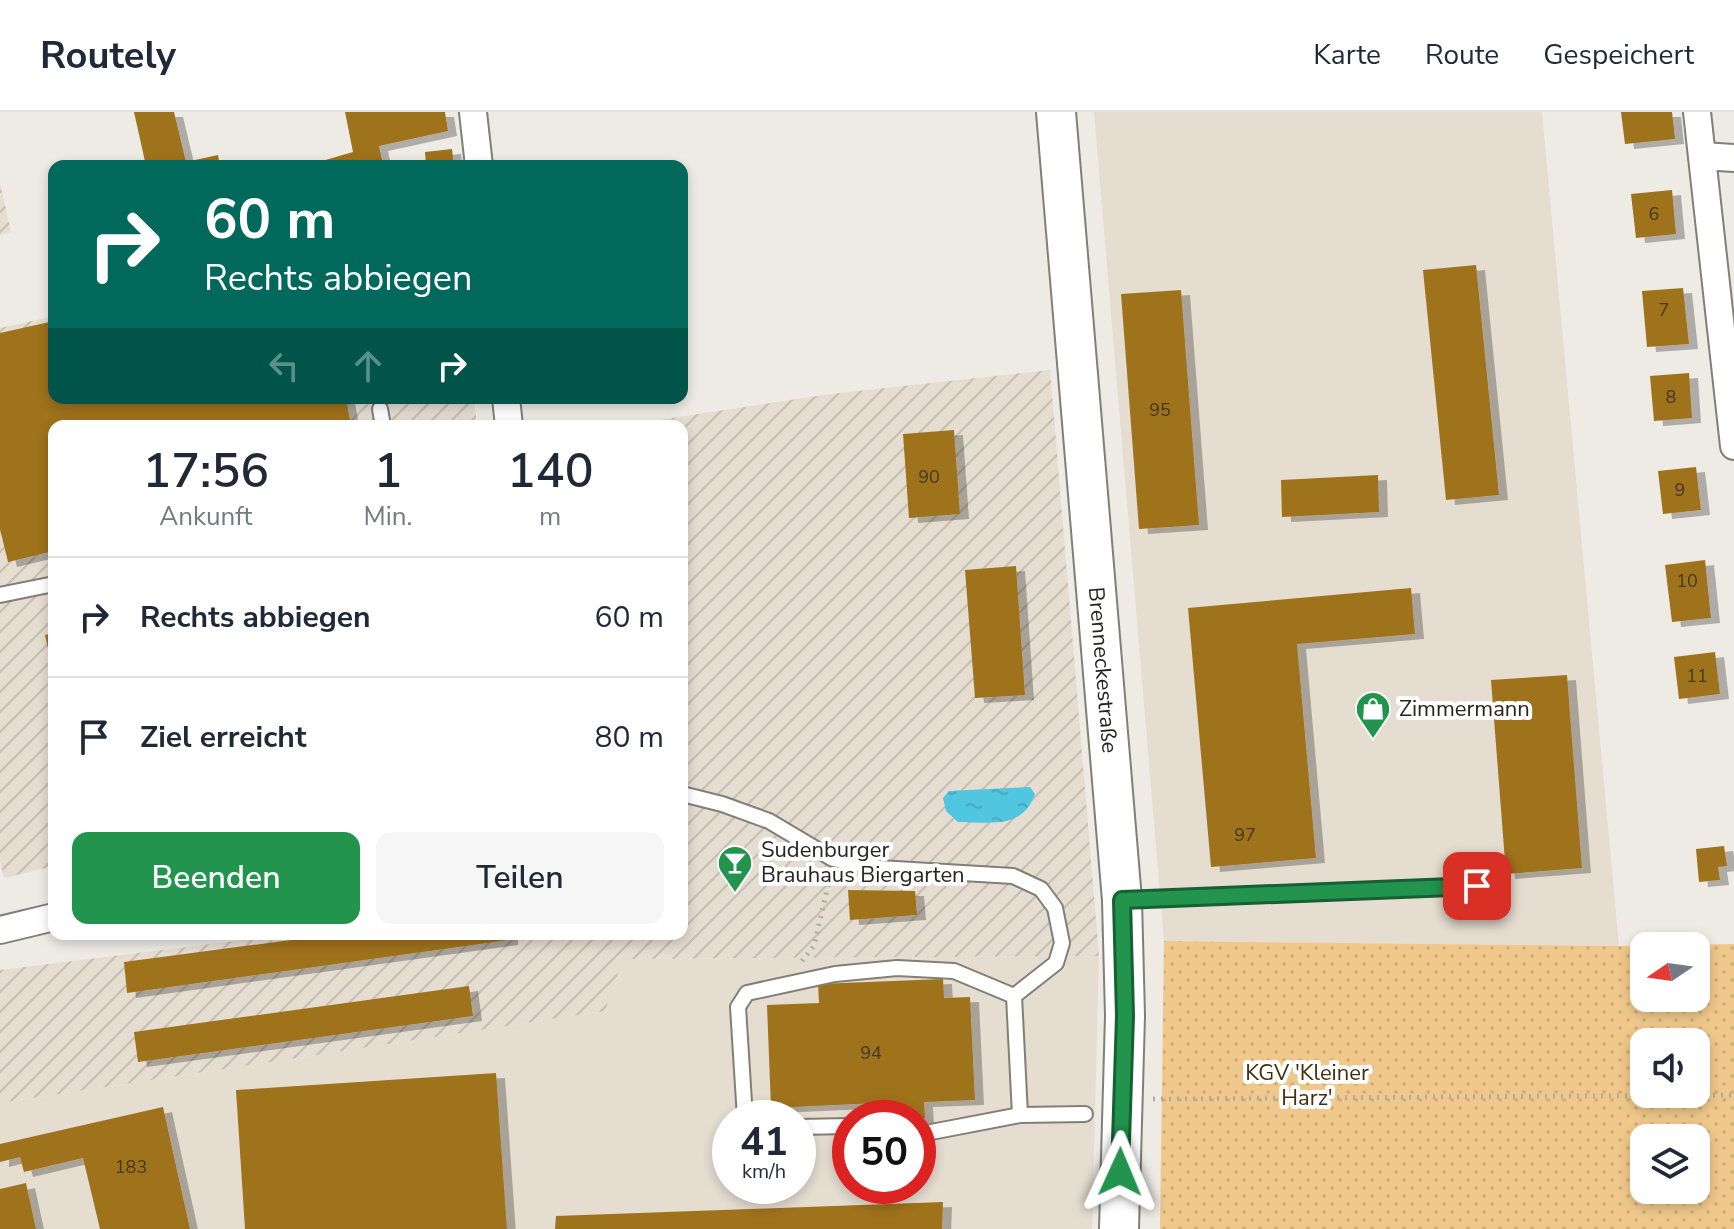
<!DOCTYPE html>
<html lang="de">
<meta charset="utf-8">
<style>
body{margin:0;font-family:"Nunito Sans",sans-serif;background:#f6f6f7;color:#1f2937;height:100vh;display:flex;flex-direction:column;font-size:30px;white-space:nowrap}
*{box-sizing:border-box;margin:0}
p{font-size:26px;color:#747a83}
.icon{flex:none;width:44px;height:44px;fill:none;stroke:currentColor;stroke-width:2;stroke-linecap:round;stroke-linejoin:round}
.map{position:relative;flex:1;overflow:hidden}
.side{position:absolute;left:48px;top:308px;width:640px;height:520px;display:flex;flex-direction:column;background:#fff;border-radius:16px;box-shadow:0 4px 12px #0003}
.side>*{flex:none}
.banner{position:absolute;left:48px;top:48px;width:640px;height:244px;border-radius:16px;box-shadow:0 4px 12px #0003;background:#00695c;color:#fff;overflow:hidden}
.needle{width:52px;rotate:257deg}
.buttons{position:absolute;left:1630px;top:820px;display:grid;gap:16px}
.buttons a{display:grid;place-items:center;width:80px;height:80px;border-radius:16px;background:#fff;box-shadow:0 4px 12px #0003;font-size:40px}
.speed{position:absolute;left:712px;top:988px;display:flex;gap:16px;font-size:40px;font-weight:700;text-align:center}
.speed>*{display:grid;place-content:center;width:104px;height:104px;border-radius:50%;background:#fff;box-shadow:0 4px 12px #0003;line-height:1}
.speed small{font-size:20px;font-weight:400}
.speed .limit{border:12px solid #d22;background:#fff;color:#111}
.pin{position:absolute;display:grid;place-items:center;width:68px;height:68px;color:#fff;margin:-34px;border-radius:16px;box-shadow:0 4px 12px #0006}
.me{position:absolute;width:88px;margin:-44px;rotate:1deg;stroke-linejoin:round;filter:drop-shadow(0 0 6px #0008)}
.turn{display:flex;align-items:center;gap:28px;height:168px;padding:0 24px;font-size:36px}
.turn .icon{width:104px;height:104px;stroke-width:2.5}
.turn b{display:block;font-size:56px;line-height:68px}
.lanes{display:flex;align-items:center;height:76px;padding:0 24px;background:#0003;justify-content:center;gap:40px;direction:ltr}
.lanes .off{opacity:.35}
.eta{display:flex;justify-content:space-evenly;align-items:center;height:136px;text-align:center}
.eta b{font-size:48px;font-weight:600;line-height:56px}
.cta{display:flex;gap:16px;margin-top:auto;padding:16px 24px}
.cta a{flex:1;height:92px;border-radius:16px;background:#22944e;color:#fff;font-size:32px;font-weight:600;line-height:92px;text-align:center}
.cta a+a{background:#f6f6f7;color:#1f2937}
ul{padding:0;list-style:none}
li{display:flex;align-items:center;gap:24px;height:120px;padding:0 24px;border-top:2px solid #e0e1e3}
li div{flex:1}
li b{display:block;font-size:30px}
li em{font-style:normal}
header{display:flex;align-items:center;gap:48px;box-sizing:border-box;height:112px;padding:0 40px;background:#fff;border-bottom:2px solid #e0e1e3}
header strong{font-size:38px}
nav{display:flex;gap:44px;margin-inline-start:auto;font-size:28px}
.map>svg:first-child{display:block}
</style>
<header>
<strong>Routely</strong>
<nav><a>Karte</a><a>Route</a><a>Gespeichert</a></nav>
</header>
<div class="map">
<svg width="1734" height="1117" viewBox="0 0 1734 1117">
<defs>
<pattern id="industrial-furrows" width="10" height="10" patternUnits="userSpaceOnUse" patternTransform="scale(2)"><rect width="10" height="10" fill="#e6ddd1"/><path d="M-1 1l2-2M0 10L10 0M9 11l2-2" fill="none" stroke="#c5beb3"/></pattern>
<pattern id="grass-dots" width="8" height="8" patternUnits="userSpaceOnUse" patternTransform="scale(2)"><rect width="8" height="8" fill="#f1c88b"/><path d="M2 2h.1M6 6h.1" fill="none" stroke="#ceac78" stroke-width="1.8" stroke-linecap="round"/></pattern>
<pattern id="water-ripples" width="26" height="14" patternUnits="userSpaceOnUse" patternTransform="scale(2)"><rect width="26" height="14" fill="#51c6e0"/><path d="M2 4q2-2 4 0t4 0M15 11q2-2 4 0t4 0" fill="none" stroke="#46aac0"/></pattern>
<filter id="shadow"><feDropShadow dx="9" dy="5" stdDeviation="0" flood-color="#0004"/></filter>
</defs>
<rect width="100%" height="100%" fill="#eeeae4"/>
<g fill="#e6ddd1" fill-rule="evenodd">
<path d="M1094 0H1542L1619 834 1164 829Z"/>
<path d="M1099 844 1092 1117H0V991L605 899 623 847ZM730 1006H798V1074H730ZM850 1006H918V1074H850Z"/>
</g>
<g fill="url(#industrial-furrows)">
<path d="M0 71 11 120 0 123Z"/>
<path d="M54 204V286H474L477 314H54V754L4 766 0 748V216Z"/>
<path d="M1050 258 1099 844 623 847 605 899 0 991V858L293 822H682V314H619L830 282Z"/>
</g>
<path fill="url(#grass-dots)" fill-rule="evenodd" d="M1164 829 1619 834 1734 832V1117H1160ZM1644 834H1696V886H1644ZM1644 930H1696V982H1644ZM1644 1026H1696V1078H1644Z"/>
<path fill="url(#water-ripples)" d="M1030 675 1035 682C1022 718 990 710 958 710L946 699 943 686 949 679Z"/>
<g fill="#9f721f" filter="url(#shadow)">
<path d="M134 0H174L186 50 218 43 220 54H146Z"/>
<path d="M345 0H445L448 19 379 34 382 48 362 54H305L353 40Z"/>
<path d="M1621 0H1672L1675 27 1625 32Z"/>
<path d="M452 37 454 54H426L425 40Z"/>
<path d="M1672 78 1676 122 1636 126 1631 82Z"/>
<path d="M1476 153 1499 383 1446 388 1423 158Z"/>
<path d="M1683 176 1689 232 1647 235 1642 179Z"/>
<path d="M1181 178 1199 413 1139 417 1121 182Z"/>
<path d="M54 209V286H346L351 314H54V439L8 450 0 417V221Z"/>
<path d="M1689 261 1692 306 1654 309 1650 264Z"/>
<path d="M954 318 960 402 909 406 903 322Z"/>
<path d="M1696 355 1701 398 1663 402 1658 359Z"/>
<path d="M1378 363 1379 400 1282 405 1281 368Z"/>
<path d="M1705 448 1711 506 1672 510 1665 453Z"/>
<path d="M1016 454 1025 583 975 586 965 458Z"/>
<path d="M1411 476 1415 522 1297 532 1316 746 1211 755 1188 496Z"/>
<path d="M54 521V559H53L45 523Z"/>
<path d="M1715 540 1720 582 1679 587 1674 545Z"/>
<path d="M1567 563 1582 756 1506 762 1491 568Z"/>
<path d="M1724 734 1727 754 1718 755 1720 768 1699 770 1696 737Z"/>
<path d="M848 778 915 779 917 803 850 808Z"/>
<path d="M336 822H509V828L127 881 124 850Z"/>
<path d="M943 867 944 886 970 885 975 988 924 990 925 1006H900L899 990 771 996 767 893 819 891 818 872Z"/>
<path d="M469 874 473 904 138 950 134 920Z"/>
<path d="M496 961 507 1117H245L236 978Z"/>
<path d="M163 995 190 1117H100L83 1046 24 1060 20 1045 0 1050V1032Z"/>
<path d="M26 1071 36 1117H0V1077Z"/>
<path d="M943 1090 942 1117H555L556 1104Z"/>
</g>
<g fill="none" stroke-linecap="round" stroke-linejoin="round">
<defs>
<g id="service">
<path d="M380 297 383 314"/>
<path d="M0 483 54 472"/>
<path d="M682 682 722 692 769 709 833 747 879 756 1013 764 1041 777 1055 796 1062 831 1056 851 1014 884"/>
<path d="M1123 788 1477 774"/>
<path d="M745 1006 738 895 747 881 835 862 897 856 954 859 1014 884 1020 1003"/>
<path d="M798 1015 850 1014"/>
<path d="M918 1020 926 1021 1020 1003 1085 1002"/>
</g>
<g id="minor">
<path d="M473 0 479 54"/>
<path d="M1697 0 1734 334"/>
<path d="M1702 44 1734 46"/>
<path d="M506 286 509 314"/>
<path d="M0 818 54 805"/>
</g>
<g id="secondary">
<path id="s1" d="M1056 0 1122 788 1125 904 1119 1117"/>
</g>
</defs>
<use href="#service" stroke="#827e78" stroke-width="18"/>
<use href="#minor" stroke="#827e78" stroke-width="30"/>
<use href="#secondary" stroke="#827e78" stroke-width="42"/>
<g stroke="#b0ada8" stroke-width="5" stroke-dasharray="2 6" stroke-linecap="butt">
<path d="M802 849 814 834 830 765"/>
<path d="M1153 987 1734 983"/>
</g>
<use href="#service" stroke="#fff" stroke-width="14"/>
<use href="#minor" stroke="#fff" stroke-width="26"/>
<use href="#secondary" stroke="#fff" stroke-width="38"/>
</g>
<g fill="none" stroke-linecap="round" stroke-linejoin="round">
<defs>
<path id="route" d="M1120 1060 1125 904 1122 788 1477 774"/>
</defs>
<use href="#route" stroke="#166033" stroke-width="20"/>
<use href="#route" stroke="#22944e" stroke-width="14"/>
</g>
<defs>
<symbol id="shop-pin" viewBox="-11 -11 22 30"><path d="M0 17L-7.5 6A9.5 9.5 0 1 1 7.5 6Z" fill="#22944e" stroke="#fff"/><path d="M-5-2.5h2.3a2.7 3.5 0 0 1 5.4 0H5L5.5 6h-11ZM-1.5-2.5h3a1.5 2.3 0 0 0-3 0Z" fill="#fff"/></symbol>
<symbol id="bar-pin" viewBox="-11 -11 22 30"><path d="M0 17L-7.5 6A9.5 9.5 0 1 1 7.5 6Z" fill="#22944e" stroke="#fff"/><path d="M-6-5H6L.8 .8V4.5H3.5V6h-7V4.5H-.8V.8Z" fill="#fff"/></symbol>
</defs>
<g fill-rule="evenodd">
<use href="#shop-pin" x="1353" y="577" width="40" height="54"/>
<use href="#bar-pin" x="715" y="731" width="40" height="54"/>
</g>
<g text-anchor="middle" dominant-baseline="central" stroke-width="8" stroke-linejoin="round" paint-order="stroke">
<g font-size="18" fill="#443821">
<text x="1654" y="102">6</text>
<text x="1664" y="198">7</text>
<text x="1671" y="285">8</text>
<text x="1160" y="298">95</text>
<text x="929" y="365">90</text>
<text x="1680" y="378">9</text>
<text x="1687" y="469">10</text>
<text x="1697" y="564">11</text>
<text x="1245" y="723">97</text>
<text x="871" y="941">94</text>
<text x="131" y="1055">183</text>
</g>
<g font-size="22" fill="#262422" stroke="#fff">
<text stroke="none"><textPath href="#s1" startOffset="560">Brenneckestraße</textPath></text>
</g>
<g font-size="22" fill="#262422" stroke="#fff" text-anchor="start">
<text x="1399" y="597">Zimmermann</text>
<text x="761" y="738">Sudenburger<tspan x="761" dy="25">Brauhaus Biergarten</tspan></text>
</g>
<g font-size="22" fill="#432f0d" stroke="#fff">
<text x="1307" y="961">KGV 'Kleiner<tspan x="1307" dy="25">Harz'</tspan></text>
</g>
</g>
</svg>
<div class="buttons">
<a><svg class="needle" viewBox="-14 -14 28 28"><path d="M0-13l5 13h-10z" fill="#e53935"/><path d="M0 13l5-13h-10z" fill="#747a83"/></svg></a>
<a><svg class="icon" aria-label="sound" viewBox="0 0 24 24"><path d="M4 9h4l5-4v14l-5-4H4zM17 9q2 3 0 6"/></svg></a>
<a><svg class="icon" aria-label="layers" viewBox="0 0 24 24"><path d="M12 4l9 5-9 5-9-5zM3 14l9 5 9-5"/></svg></a>
</div>
<div class="speed"><div>41<small>km/h</small></div><div class="limit">50</div></div>
<div class="pin" style="left:1477px;top:774px;background:#d93025"><svg class="icon" aria-label="arrive" viewBox="0 0 24 24"><path d="M6 21V4h12l-3 4 3 4H6"/></svg></div>
<svg class="me" style="left:1120px;top:1060px" viewBox="-20 -20 40 40"><path d="M0-17L14 15 0 8-14 15z" fill="#22944e" stroke="#fff" stroke-width="4"/></svg>
<div class="banner">
<div class="turn"><svg class="icon" aria-label="right" viewBox="0 0 24 24"><path d="M7 20v-9h11M14 6l5 5-5 5"/></svg><div><b>60 m</b>Rechts abbiegen</div></div>
<div class="lanes"><svg class="icon off" aria-label="left" viewBox="0 0 24 24"><path d="M17 20v-9H6M10 6l-5 5 5 5"/></svg><svg class="icon off" aria-label="ahead" viewBox="0 0 24 24"><path d="M12 20V5M6 11l6-6 6 6"/></svg><svg class="icon" aria-label="right" viewBox="0 0 24 24"><path d="M7 20v-9h11M14 6l5 5-5 5"/></svg></div>
</div>
<section class="side">
<div class="eta">
<div><b>17:56</b><p>Ankunft</p></div>
<div><b>1</b><p>Min.</p></div>
<div><b>140</b><p>m</p></div>
</div>
<ul>
<li><svg class="icon" aria-label="right" viewBox="0 0 24 24"><path d="M7 20v-9h11M14 6l5 5-5 5"/></svg><div><b>Rechts abbiegen</b></div><em>60 m</em></li>
<li><svg class="icon" aria-label="arrive" viewBox="0 0 24 24"><path d="M6 21V4h12l-3 4 3 4H6"/></svg><div><b>Ziel erreicht</b></div><em>80 m</em></li>
</ul>
<div class="cta"><a>Beenden</a><a>Teilen</a></div>
</section>
</div>
